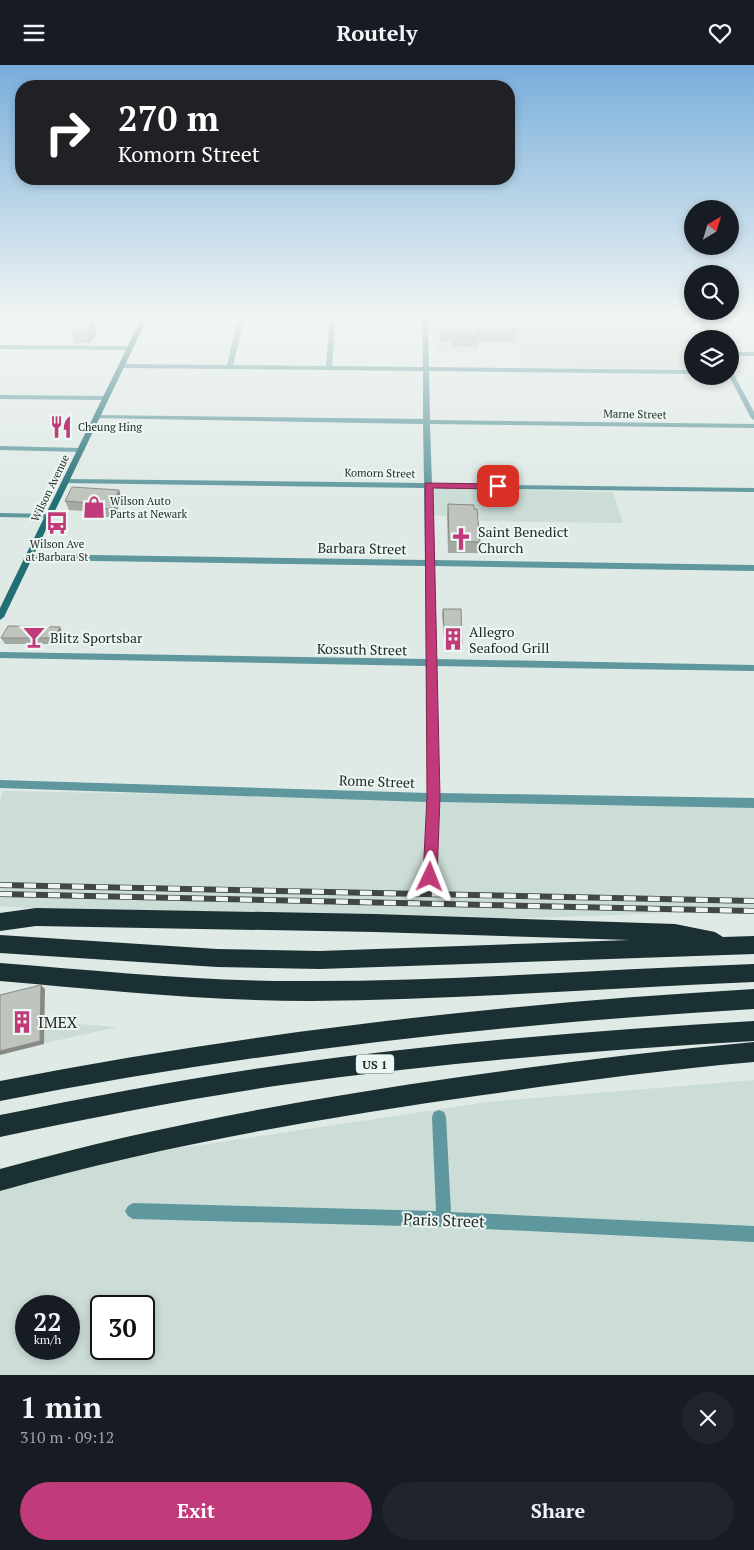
<!DOCTYPE html>
<meta charset="utf-8">
<style>
body{margin:0;font-family:"PT Serif",serif;background:#20242c;color:#f1f3f6;height:100vh;display:flex;flex-direction:column;font-size:19px;white-space:nowrap}
*{box-sizing:border-box;margin:0}
p{font-size:16px;color:#9ea1a6}
.icon{flex:none;width:28px;height:28px;fill:none;stroke:currentColor;stroke-width:2;stroke-linecap:round;stroke-linejoin:round}
.map{position:relative;height:1310px;overflow:hidden}
.side{display:flex;flex-direction:column;background:#171b24;flex:1}
.side>*{flex:none}
.guide{position:absolute;left:15px;top:15px;width:500px;height:105px;border-radius:20px;box-shadow:0 2px 8px #0003;background:#202124;color:#fff;overflow:hidden}
.needle{width:32px;rotate:38deg}
.controls{position:absolute;left:684px;top:135px;display:grid;gap:10px}
.controls a{display:grid;place-items:center;width:55px;height:55px;border-radius:50%;background:#171b24;box-shadow:0 2px 8px #0003;font-size:25px}
.speed{position:absolute;left:15px;top:1230px;display:flex;gap:10px;font-size:25px;font-weight:700;text-align:center}
.speed>*{display:grid;place-content:center;width:65px;height:65px;border-radius:50%;background:#171b24;box-shadow:0 2px 8px #0003;line-height:1}
.speed small{font-size:12px;font-weight:400}
.speed .limit{border:2px solid #111;border-radius:8px;background:#fff;color:#111}
.pin{position:absolute;display:grid;place-items:center;width:42px;height:42px;color:#fff;margin:-21px;border-radius:10px;box-shadow:0 2px 8px #0006}
.me{position:absolute;width:55px;margin:-28px;rotate:2deg;stroke-linejoin:round;filter:drop-shadow(0 0 4px #0008)}
.turn{display:flex;align-items:center;gap:18px;height:105px;padding:0 20px;font-size:22px}
.turn .icon{width:65px;height:65px;stroke-width:2.5}
.turn b{display:block;font-size:35px;line-height:42px}
.round{display:grid;place-items:center;flex:none;width:52px;height:52px;border-radius:26px;background:#20242c}
.summary{display:flex;align-items:center;justify-content:space-between;height:85px;padding:0 20px}
h1{font-size:30px;font-weight:600;line-height:38px}
.cta{display:flex;gap:10px;margin-top:auto;padding:10px 20px}
.cta a{flex:1;height:58px;border-radius:30px;background:#c13b7b;color:#fff;font-size:20px;font-weight:600;line-height:58px;text-align:center}
.cta a+a{background:#20242c;color:#f1f3f6}
header{display:flex;justify-content:space-between;align-items:center;height:65px;padding:0 20px;background:#171b24;font-size:22px;font-weight:600}
.map>svg:first-child{display:block}
</style>
<header><svg class="icon" aria-label="menu" viewBox="0 0 24 24"><path d="M4 6h16M4 12h16M4 18h16"/></svg>Routely<svg class="icon" aria-label="heart" viewBox="0 0 24 24"><path d="M12 20l-8-8c-3-5 5-10 8-4 3-6 11-1 8 4z"/></svg></header>
<div class="map">
<svg width="754" height="1310" viewBox="0 0 754 1310">
<rect width="100%" height="100%" fill="#dfe9e5"/>
<g fill="#cbddd6" fill-rule="evenodd">
<path d="M433 250H689L701 274H692V303L522 301 519 286 476 285 477 290H435Z"/>
<path d="M424 423 613 427 623 458 481 456 480 452 424 450Z"/>
<path d="M3 726 754 740V845L300 861 0 841V735Z"/>
<path d="M0 953 117 962 0 988Z"/>
<path d="M754 1015V1310H0V1119L80 1098 488 1037ZM26 1241H69V1284H26ZM101 1241H144V1284H101Z"/>
</g>
<g fill="none" stroke-linecap="round" stroke-linejoin="round">
<g fill="#5e979d" fill-rule="evenodd">
<path d="M239 250H245L233 300 326 301 330 250H336L332 301 423 302 422 250H428L429 302 692 305V309L429 306 430 355 754 359V363L430 359 432 419 754 423V427L432 423 433 495 754 500V506L433 501 435 594 754 600V606L436 601 438 728 754 733V743L438 737 436 812 434 816 430 817 426 816 424 812 427 737 0 723V715L428 728 426 601 0 593V587L426 594 425 501 30 495 26 492 30 489 425 495 424 423 63 418V414H66L424 418 423 359 94 353V351L96 350 423 354V306L122 303 119 301 122 299 227 300Z"/>
<path d="M696 250H702L715 274H709Z"/>
<path d="M0 280 129 281 132 283 129 285 0 284Z"/>
<rect x="730" y="287" width="24" height="4"/>
<path d="M730 306 733 308 754 347V355L751 353 729 311H730Z"/>
<path d="M0 330 106 331 109 333 106 335 0 334Z"/>
<path d="M0 381 81 383 85 385 81 387 0 385Z"/>
<path d="M0 448 48 449 52 451 48 453 0 452Z"/>
<path d="M439 1045 444 1047 446 1052 451 1147 754 1161V1177L444 1162 133 1154 128 1151 125 1146 128 1141 133 1138 436 1146 432 1052 434 1047Z"/>
</g>
<path fill="#216e74" fill-rule="evenodd" d="M143 250H149L4 552 0 555V543Z"/>
<g fill="#1b3032" fill-rule="evenodd">
<path d="M36 843 375 849 675 859 715 867 723 872 754 871V889L320 904 217 902 0 888V870L217 884 320 886 630 875 375 867 36 861 0 866V848Z"/>
<path d="M0 898C103 906 207 917 310 916 458 916 606 904 754 899V917C606 923 458 935 310 936 207 936 103 925 0 916Z"/>
<path d="M754 924V944C498 959 251 987 0 1036V1016C251 967 499 939 754 924Z"/>
<path d="M754 956V976C596 985 439 998 282 1020 187 1034 94 1052 0 1072V1050C94 1031 187 1013 282 1000 439 978 596 965 754 956Z"/>
<path d="M754 977V997C663 1005 573 1017 483 1030 320 1053 158 1081 0 1126V1104C151 1062 305 1034 460 1012 558 998 656 986 754 977Z"/>
</g>
<defs>
<g id="rail">
<path d="M0 820 754 836"/>
<path d="M0 829 754 846"/>
</g>
</defs>
<use href="#rail" stroke="#424745" stroke-width="6"/>
<use href="#rail" stroke="#ecf6f2" stroke-width="4.5" stroke-dasharray="12" stroke-linecap="butt"/>
</g>
<g fill="#a4a9a2">
<path d="M440 250H514L517 266 516 277 478 276V282L452 281V276H441Z"/>
<path d="M94 256 97 267 90 278H75L72 267Z"/>
<path d="M122 434 114 452H100L98 447 69 445 65 436Z"/>
<path d="M448 439 474 444 480 477 479 488H448L447 451Z"/>
<path d="M443 544 462 579 461 585H445L442 550Z"/>
<path d="M60 562 62 568 58 579H5L1 573Z"/>
</g>
<g fill="#868984">
<path d="M94 256 97 267 90 278 87 267Z"/>
<path d="M119 425 122 434 114 452 111 444Z"/>
<path d="M60 562 62 568 58 579 55 573Z"/>
<path d="M41 920 45 924 44 979 0 990V986Z"/>
</g>
<g fill="#bfc4bc" stroke="#868984">
<path d="M441 250H514L517 266H478L479 271H453V265H442Z"/>
<path d="M79 256H94L87 267H72Z"/>
<path d="M72 422 119 425 111 444 97 443 100 439 65 436Z"/>
<path d="M448 439 474 440V444H477L480 477 449 476Z"/>
<path d="M443 544H461L462 579H445Z"/>
<path d="M8 561 60 562 55 573H1Z"/>
<path d="M41 920 40 976 0 986V930Z"/>
</g>
<linearGradient id="sky" x2="0" y2="1"><stop stop-color="#78aedb"/><stop offset="0.58" stop-color="#f1f5f3"/><stop offset="1" stop-color="#f1f5f3" stop-opacity="0"/></linearGradient>
<rect width="754" height="434" fill="url(#sky)"/>
<path fill="#c13b7b" stroke="#7d2650" d="M425 418 498 419 502 421 498 424 433 423 440 732 437 812 435 816 430 818 425 816 423 812 427 732Z"/>
<defs>
<symbol id="restaurant-bare" viewBox="-9 -9 18 18"><path d="M-5-6h1v4h1v-4h1v4h1v-4h1v5L-1.5 .5V6h-2V.5L-5-1ZM5-6V6H3V1.5H1.5Q1.5-4 5-6Z" fill="#c13b7b" stroke="#ecf6f2" stroke-width="2.5" paint-order="stroke"/></symbol>
<symbol id="shop-bare" viewBox="-9 -9 18 18"><path d="M-5-2.5h2.3a2.7 3.5 0 0 1 5.4 0H5L5.5 6h-11ZM-1.5-2.5h3a1.5 2.3 0 0 0-3 0Z" fill="#c13b7b" stroke="#ecf6f2" stroke-width="2.5" paint-order="stroke"/></symbol>
<symbol id="bus-bare" viewBox="-9 -9 18 18"><path d="M-5-6H5V4H4V6H2V4H-2V6H-4V4H-5ZM-3.5-4V0h7V-4ZM-3.5 1.2v1.5H-2V1.2ZM2 1.2v1.5H3.5V1.2Z" fill="#c13b7b" stroke="#ecf6f2" stroke-width="2.5" paint-order="stroke"/></symbol>
<symbol id="church-bare" viewBox="-9 -9 18 18"><path d="M-1.2-6h2.4v3.5h3.3v2.4h-3.3V6h-2.4V-.1h-3.3v-2.4h3.3Z" fill="#c13b7b" stroke="#ecf6f2" stroke-width="2.5" paint-order="stroke"/></symbol>
<symbol id="bar-bare" viewBox="-9 -9 18 18"><path d="M-6-5H6L.8 .8V4.5H3.5V6h-7V4.5H-.8V.8Z" fill="#c13b7b" stroke="#ecf6f2" stroke-width="2.5" paint-order="stroke"/></symbol>
<symbol id="building-bare" viewBox="-9 -9 18 18"><path d="M-4-6H4V6H1V3H-1V6H-4ZM-2.5-4.3h1.7v1.8h-1.7ZM.8-4.3h1.7v1.8H.8ZM-2.5-1h1.7V.8h-1.7ZM.8-1h1.7V.8H.8Z" fill="#c13b7b" stroke="#ecf6f2" stroke-width="2.5" paint-order="stroke"/></symbol>
</defs>
<g fill-rule="evenodd">
<use href="#restaurant-bare" x="45" y="346" width="32" height="32"/>
<use href="#shop-bare" x="78" y="426" width="32" height="32"/>
<use href="#bus-bare" x="41" y="442" width="32" height="32"/>
<use href="#church-bare" x="445" y="458" width="32" height="32"/>
<use href="#bar-bare" x="18" y="556" width="32" height="32"/>
<use href="#building-bare" x="437" y="558" width="32" height="32"/>
<use href="#building-bare" x="6" y="941" width="32" height="32"/>
</g>
<g text-anchor="middle" dominant-baseline="central" stroke-width="4" stroke-linejoin="round" paint-order="stroke">
<g font-size="11" fill="#252927" stroke="#ecf6f2">
<text transform="translate(635 349) rotate(1)">Marne Street</text>
<text transform="translate(380 408) rotate(1)">Komorn Street</text>
<text transform="translate(50 423) rotate(-64)">Wilson Avenue</text>
</g>
<g font-size="11" fill="#252927" stroke="#ecf6f2" text-anchor="start">
<text x="78" y="362">Cheung Hing</text>
<text x="110" y="436">Wilson Auto<tspan x="110" dy="13">Parts at Newark</tspan></text>
<text x="57" y="479" text-anchor="middle">Wilson Ave<tspan x="57" dy="13">at Barbara St</tspan></text>
</g>
<rect fill="#ecf6f2" stroke="#616664" stroke-width="1" x="356" y="989.5" width="38" height="19" rx="4"/>
<g font-size="12" font-weight="bold" fill="#252927">
<text x="375" y="999">US 1</text>
</g>
<g font-size="14" fill="#252927" stroke="#ecf6f2" text-anchor="start">
<text x="478" y="466">Saint Benedict<tspan x="478" dy="16">Church</tspan></text>
<text x="469" y="566">Allegro<tspan x="469" dy="16">Seafood Grill</tspan></text>
<text x="50" y="572">Blitz Sportsbar</text>
</g>
<g font-size="14" fill="#252927" stroke="#ecf6f2">
<text transform="translate(362 483) rotate(1)">Barbara Street</text>
<text transform="translate(362 584) rotate(1)">Kossuth Street</text>
<text transform="translate(377 716) rotate(2)">Rome Street</text>
</g>
<g font-size="16" fill="#252927" stroke="#ecf6f2" text-anchor="start">
<text x="38" y="957">IMEX</text>
</g>
<g font-size="16" fill="#252927" stroke="#ecf6f2">
<text transform="translate(444 1155) rotate(2)">Paris Street</text>
</g>
</g>
</svg>
<div class="controls">
<a><svg class="needle" viewBox="-14 -14 28 28"><path d="M0-13l5 13h-10z" fill="#e53935"/><path d="M0 13l5-13h-10z" fill="#9ea1a6"/></svg></a>
<a><svg class="icon" aria-label="search" viewBox="0 0 24 24"><circle cx="10" cy="10" r="6"/><path d="M15 15l6 6"/></svg></a>
<a><svg class="icon" aria-label="layers" viewBox="0 0 24 24"><path d="M12 4l9 5-9 5-9-5zM3 14l9 5 9-5"/></svg></a>
</div>
<div class="speed"><div>22<small>km/h</small></div><div class="limit">30</div></div>
<div class="pin" style="left:498px;top:421px;background:#d93025"><svg class="icon" aria-label="arrive" viewBox="0 0 24 24"><path d="M6 21V4h12l-3 4 3 4H6"/></svg></div>
<svg class="me" style="left:430px;top:812px" viewBox="-20 -20 40 40"><path d="M0-17L14 15 0 8-14 15z" fill="#c13b7b" stroke="#fff" stroke-width="4"/></svg>
<div class="guide">
<div class="turn"><svg class="icon" aria-label="right" viewBox="0 0 24 24"><path d="M7 20v-9h11M14 6l5 5-5 5"/></svg><div><b>270 m</b>Komorn Street</div></div>
</div>
</div>
<section class="side">
<div class="summary"><div><h1>1 min</h1><p>310 m · 09:12</p></div><a class="round"><svg class="icon" aria-label="close" viewBox="0 0 24 24"><path d="M6 6l12 12M18 6L6 18"/></svg></a></div>
<div class="cta"><a>Exit</a><a>Share</a></div>
</section>
